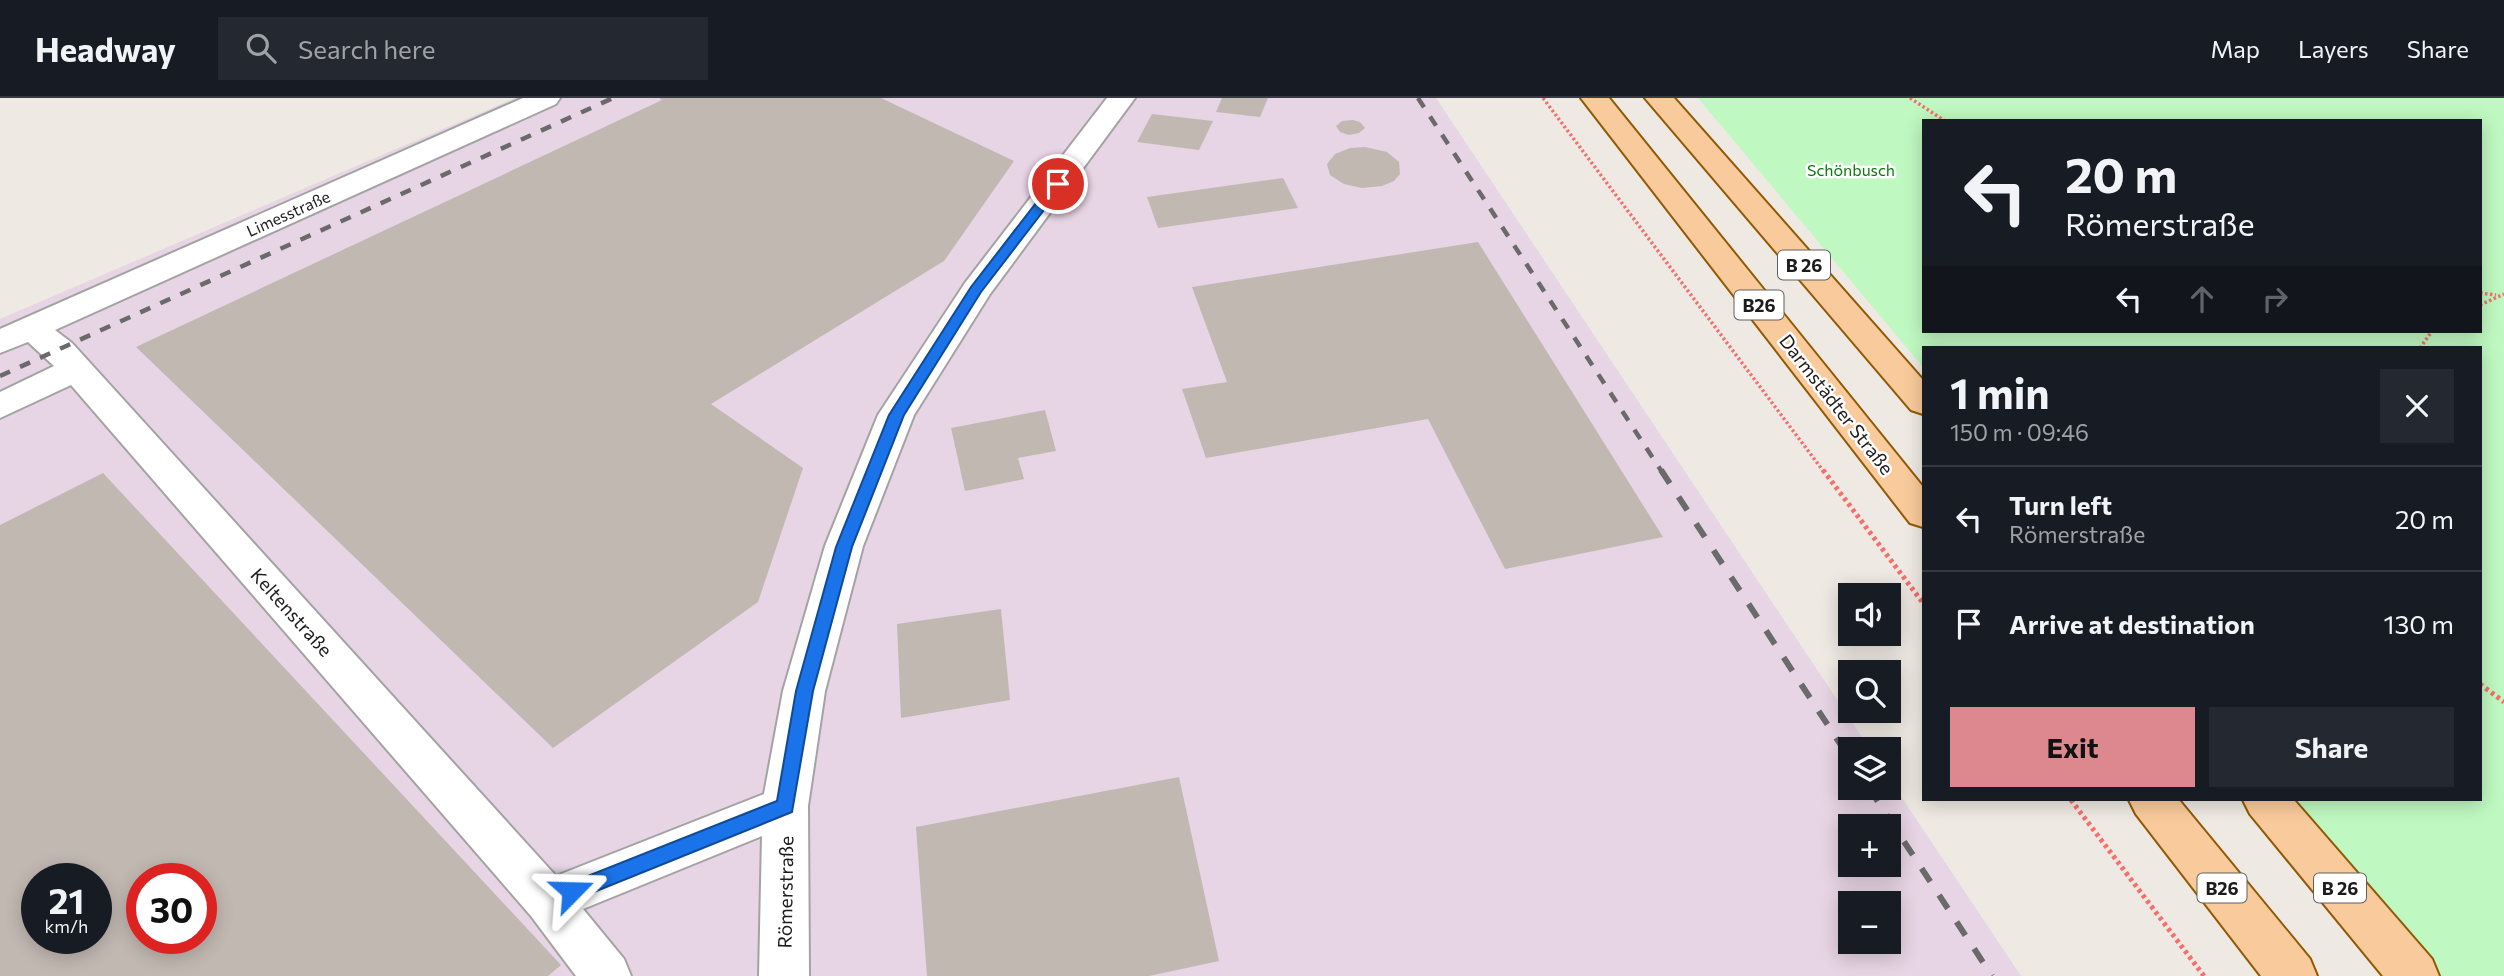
<!DOCTYPE html>
<meta charset="utf-8">
<style>
body{margin:0;font-family:Commissioner,sans-serif;background:#242831;color:#f1f3f6;height:100vh;display:flex;flex-direction:column;font-size:26px;white-space:nowrap}
*{box-sizing:border-box;margin:0}
p{font-size:23px;color:#9ea1a6}
.icon{flex:none;width:38px;height:38px;fill:none;stroke:currentColor;stroke-width:2;stroke-linecap:round;stroke-linejoin:round}
.map{position:relative;flex:1;overflow:hidden}
.panel{position:absolute;left:1922px;top:248px;width:560px;height:455px;display:flex;flex-direction:column;background:#171b24;border-radius:0px;box-shadow:0 4px 18px #0003}
.panel>*{flex:none}
.guide{position:absolute;left:1922px;top:21px;width:560px;height:214px;border-radius:0px;box-shadow:0 4px 18px #0003;background:#171b24;color:#f1f3f6;overflow:hidden}
.fabs{position:absolute;left:1838px;top:485px;display:grid;gap:14px}
.fabs a{display:grid;place-items:center;width:63px;height:63px;border-radius:0px;background:#171b24;box-shadow:0 4px 18px #0003;font-size:35px}
.speed{position:absolute;left:21px;top:765px;display:flex;gap:14px;font-size:35px;font-weight:700;text-align:center}
.speed>*{display:grid;place-content:center;width:91px;height:91px;border-radius:50%;background:#171b24;box-shadow:0 4px 18px #0003;line-height:1}
.speed small{font-size:18px;font-weight:400}
.speed .limit{border:10px solid #d22;background:#fff;color:#111}
.pin{position:absolute;display:grid;place-items:center;width:60px;height:60px;color:#fff;margin:-30px;border:4px solid #fff;border-radius:50%;box-shadow:0 2px 7px #0007}
.me{position:absolute;width:77px;margin:-38px;rotate:68deg;stroke-linejoin:round;filter:drop-shadow(0 0 5px #0008)}
.turn{display:flex;align-items:center;gap:24px;height:147px;padding:0 28px;font-size:32px}
.turn .icon{width:91px;height:91px;stroke-width:2.5}
.turn b{display:block;font-size:49px;line-height:60px}
.lanes{display:flex;align-items:center;height:66px;padding:0 28px;background:#0003;justify-content:center;gap:35px;direction:ltr}
.lanes .off{opacity:.35}
.round{display:grid;place-items:center;flex:none;width:74px;height:74px;border-radius:0px;background:#242831}
.headline{display:flex;align-items:center;justify-content:space-between;height:119px;padding:0 28px}
h1{font-size:42px;font-weight:700;line-height:52px}
.button{display:flex;gap:14px;margin-top:auto;padding:14px 28px}
.button a{flex:1;height:80px;border-radius:0px;background:#dd878f;color:#111;font-size:28px;font-weight:700;line-height:80px;text-align:center}
.button a+a{background:#242831;color:#f1f3f6}
ul{padding:0;list-style:none}
li{display:flex;align-items:center;gap:21px;height:105px;padding:0 28px;border-top:2px solid #363941}
li div{flex:1}
li b{display:block;font-size:26px}
li em{font-style:normal}
header{display:flex;align-items:center;gap:42px;box-sizing:border-box;height:98px;padding:0 35px;background:#171b24;border-bottom:2px solid #363941}
header strong{font-size:33px}
nav{display:flex;gap:38px;margin-inline-start:auto;font-size:24px}
.search{width:490px;height:63px;background:#242831;display:flex;align-items:center;gap:18px;box-sizing:border-box;padding:0 24px;border-radius:0px;color:#9ea1a6;font-size:26px}
.map>svg:first-child{display:block}
</style>
<header>
<strong>Headway</strong>
<div class="search"><svg class="icon" aria-label="search" viewBox="0 0 24 24"><circle cx="10" cy="10" r="6"/><path d="M15 15l6 6"/></svg>Search here</div>
<nav><a>Map</a><a>Layers</a><a>Share</a></nav>
</header>
<div class="map">
<svg width="2504" height="878" viewBox="0 0 2504 878">
<rect width="100%" height="100%" fill="#eee9e2"/>
<path fill="#e7d4e4" fill-rule="evenodd" d="M515 0H1436L1870 651H1850V690H1888V679L2021 878H0V221ZM1850 728H1888V766H1850ZM37 780H96V840H37ZM142 780H201V840H142ZM1850 805H1888V844H1850Z"/>
<path fill="#bff8c0" fill-rule="evenodd" d="M1698 0H2504V878H2433L2286 702H2480V250H1923V269ZM1923 23H2480V233H1923Z"/>
<g fill="#c2b8b2" fill-rule="evenodd">
<path d="M659 0H881L1014 63 944 163 711 306 803 370 758 504 553 650 136 249 662 2Z"/>
<path d="M1222 0H1268L1260 19 1216 14Z"/>
<path d="M1152 16 1213 23 1199 52 1137 44Z"/>
<path d="M1353 22 1360 24 1365 30 1359 35 1349 37 1340 34 1336 28 1342 23Z"/>
<path d="M1365 49 1387 54 1399 64 1400 76 1394 83 1382 88 1362 90 1344 86 1330 77 1327 66 1335 56 1350 50Z"/>
<path d="M1283 80 1298 110 1158 130 1147 99Z"/>
<path d="M1478 144 1663 439 1505 471 1428 321 1206 360 1182 291 1227 284 1192 189Z"/>
<path d="M1045 312 1056 353 1018 360 1024 381 965 393 951 330Z"/>
<path d="M103 375 561 867 548 878H0V427ZM37 780H96V840H37ZM142 780H201V840H142Z"/>
<path d="M1001 511 1010 602 901 620 897 526Z"/>
<path d="M1179 679 1219 863 1149 878H927L916 729Z"/>
</g>
<g fill="none" stroke-linecap="round" stroke-linejoin="round">
<defs>
<path id="minor" d="M523 0H560L556 6 55 232 72 245 556 778 764 696 783 593 825 448 878 317 965 185 1107 0H1135L990 196 914 317 863 448 825 593 808 708 809 878H759L762 738 583 811 624 861 631 878H576L531 818 71 287 0 320V294L54 268 28 244 0 255V231Z"/>
<g id="major">
<path d="M1581 0H1609L1923 389V429L1910 425Z"/>
<path d="M1645 0H1674L1923 282V316L1911 312Z"/>
<path d="M2129 702H2179L2310 861 2317 878H2261L2136 716Z"/>
<path d="M2243 702H2294L2432 861 2439 878H2383L2250 716Z"/>
</g>
</defs>
<use href="#minor" stroke="#a3a3a3" stroke-width="4"/>
<use href="#major" stroke="#915903" stroke-width="4"/>
<g stroke="#f66f6a" stroke-width="3.5" stroke-dasharray="2.5 2.5" stroke-linecap="butt">
<path d="M1543 0 1824 374"/>
<path d="M1910 0 1945 23"/>
<path d="M2480 195 2496 197"/>
<path d="M2480 207 2504 196"/>
<path d="M2420 250 2432 233"/>
</g>
<g stroke="#f66f6a" stroke-width="5" stroke-dasharray="3.5 3.5" stroke-linecap="butt">
<path d="M1823 372 1923 505"/>
<path d="M2480 586 2504 604"/>
<path d="M2071 702 2204 878"/>
</g>
<use href="#minor" fill="#fff" fill-rule="evenodd"/>
<use href="#major" fill="#f9ca9b" fill-rule="evenodd"/>
<g stroke="#6a6a6a" stroke-width="4.5" stroke-dasharray="11 11" stroke-linecap="butt">
<path d="M1418 0 1662 374"/>
<path d="M0 278 613 0"/>
</g>
<g stroke="#6a6a6a" stroke-width="6" stroke-dasharray="16 16" stroke-linecap="butt">
<path d="M1661 372 1850 661"/>
<path d="M1869 690 1992 878"/>
</g>
</g>
<path fill="#1a73e8" stroke="#114b97" stroke-width="2" d="M1058 82 1064 86 981 194 904 317 852 449 813 593 792 714 579 800 572 802 565 800 562 793 565 787 777 703 796 593 836 449 889 317 971 189 1053 83Z"/>
<g text-anchor="middle" dominant-baseline="central" stroke-width="5" stroke-linejoin="round" paint-order="stroke">
<g font-size="16" fill="#0d770f" stroke="#fff">
<text x="1851" y="71">Schönbusch</text>
</g>
<g font-size="16" fill="#1c1c1c" stroke="#fff">
<text transform="translate(288 115) rotate(-24)">Limesstraße</text>
</g>
<g fill="#fff" stroke="#606060" stroke-width="2">
<rect x="1778" y="152.5" width="52" height="29" rx="5"/>
<rect x="1734.5" y="192.5" width="49" height="29" rx="5"/>
<rect x="2197.5" y="775.5" width="49" height="29" rx="5"/>
<rect x="2314" y="775.5" width="52" height="29" rx="5"/>
</g>
<g font-size="18" font-weight="bold" fill="#1c1c1c">
<text x="1804" y="167">B 26</text>
<text x="1759" y="207">B26</text>
<text x="2222" y="790">B26</text>
<text x="2340" y="790">B 26</text>
</g>
<g font-size="19" fill="#1c1c1c" stroke="#fff">
<text transform="translate(1837 306) rotate(52)">Darmstädter Straße</text>
<text transform="translate(292 514) rotate(48)">Keltenstraße</text>
<text transform="translate(785 794) rotate(-89)">Römerstraße</text>
</g>
</g>
</svg>
<div class="fabs">
<a><svg class="icon" aria-label="sound" viewBox="0 0 24 24"><path d="M4 9h4l5-4v14l-5-4H4zM17 9q2 3 0 6"/></svg></a>
<a><svg class="icon" aria-label="search" viewBox="0 0 24 24"><circle cx="10" cy="10" r="6"/><path d="M15 15l6 6"/></svg></a>
<a><svg class="icon" aria-label="layers" viewBox="0 0 24 24"><path d="M12 4l9 5-9 5-9-5zM3 14l9 5 9-5"/></svg></a>
<a>+</a>
<a>−</a>
</div>
<div class="speed"><div>21<small>km/h</small></div><div class="limit">30</div></div>
<div class="pin" style="left:1058px;top:86px;background:#d93025"><svg class="icon" aria-label="arrive" viewBox="0 0 24 24"><path d="M6 21V4h12l-3 4 3 4H6"/></svg></div>
<svg class="me" style="left:572px;top:793px" viewBox="-20 -20 40 40"><path d="M0-17L14 15 0 8-14 15z" fill="#1a73e8" stroke="#fff" stroke-width="4"/></svg>
<div class="guide">
<div class="turn"><svg class="icon" aria-label="left" viewBox="0 0 24 24"><path d="M17 20v-9H6M10 6l-5 5 5 5"/></svg><div><b>20 m</b>Römerstraße</div></div>
<div class="lanes"><svg class="icon" aria-label="left" viewBox="0 0 24 24"><path d="M17 20v-9H6M10 6l-5 5 5 5"/></svg><svg class="icon off" aria-label="ahead" viewBox="0 0 24 24"><path d="M12 20V5M6 11l6-6 6 6"/></svg><svg class="icon off" aria-label="right" viewBox="0 0 24 24"><path d="M7 20v-9h11M14 6l5 5-5 5"/></svg></div>
</div>
<section class="panel">
<div class="headline"><div><h1>1 min</h1><p>150 m · 09:46</p></div><a class="round"><svg class="icon" aria-label="close" viewBox="0 0 24 24"><path d="M6 6l12 12M18 6L6 18"/></svg></a></div>
<ul>
<li><svg class="icon" aria-label="left" viewBox="0 0 24 24"><path d="M17 20v-9H6M10 6l-5 5 5 5"/></svg><div><b>Turn left</b><p>Römerstraße</p></div><em>20 m</em></li>
<li><svg class="icon" aria-label="arrive" viewBox="0 0 24 24"><path d="M6 21V4h12l-3 4 3 4H6"/></svg><div><b>Arrive at destination</b></div><em>130 m</em></li>
</ul>
<div class="button"><a>Exit</a><a>Share</a></div>
</section>
</div>
